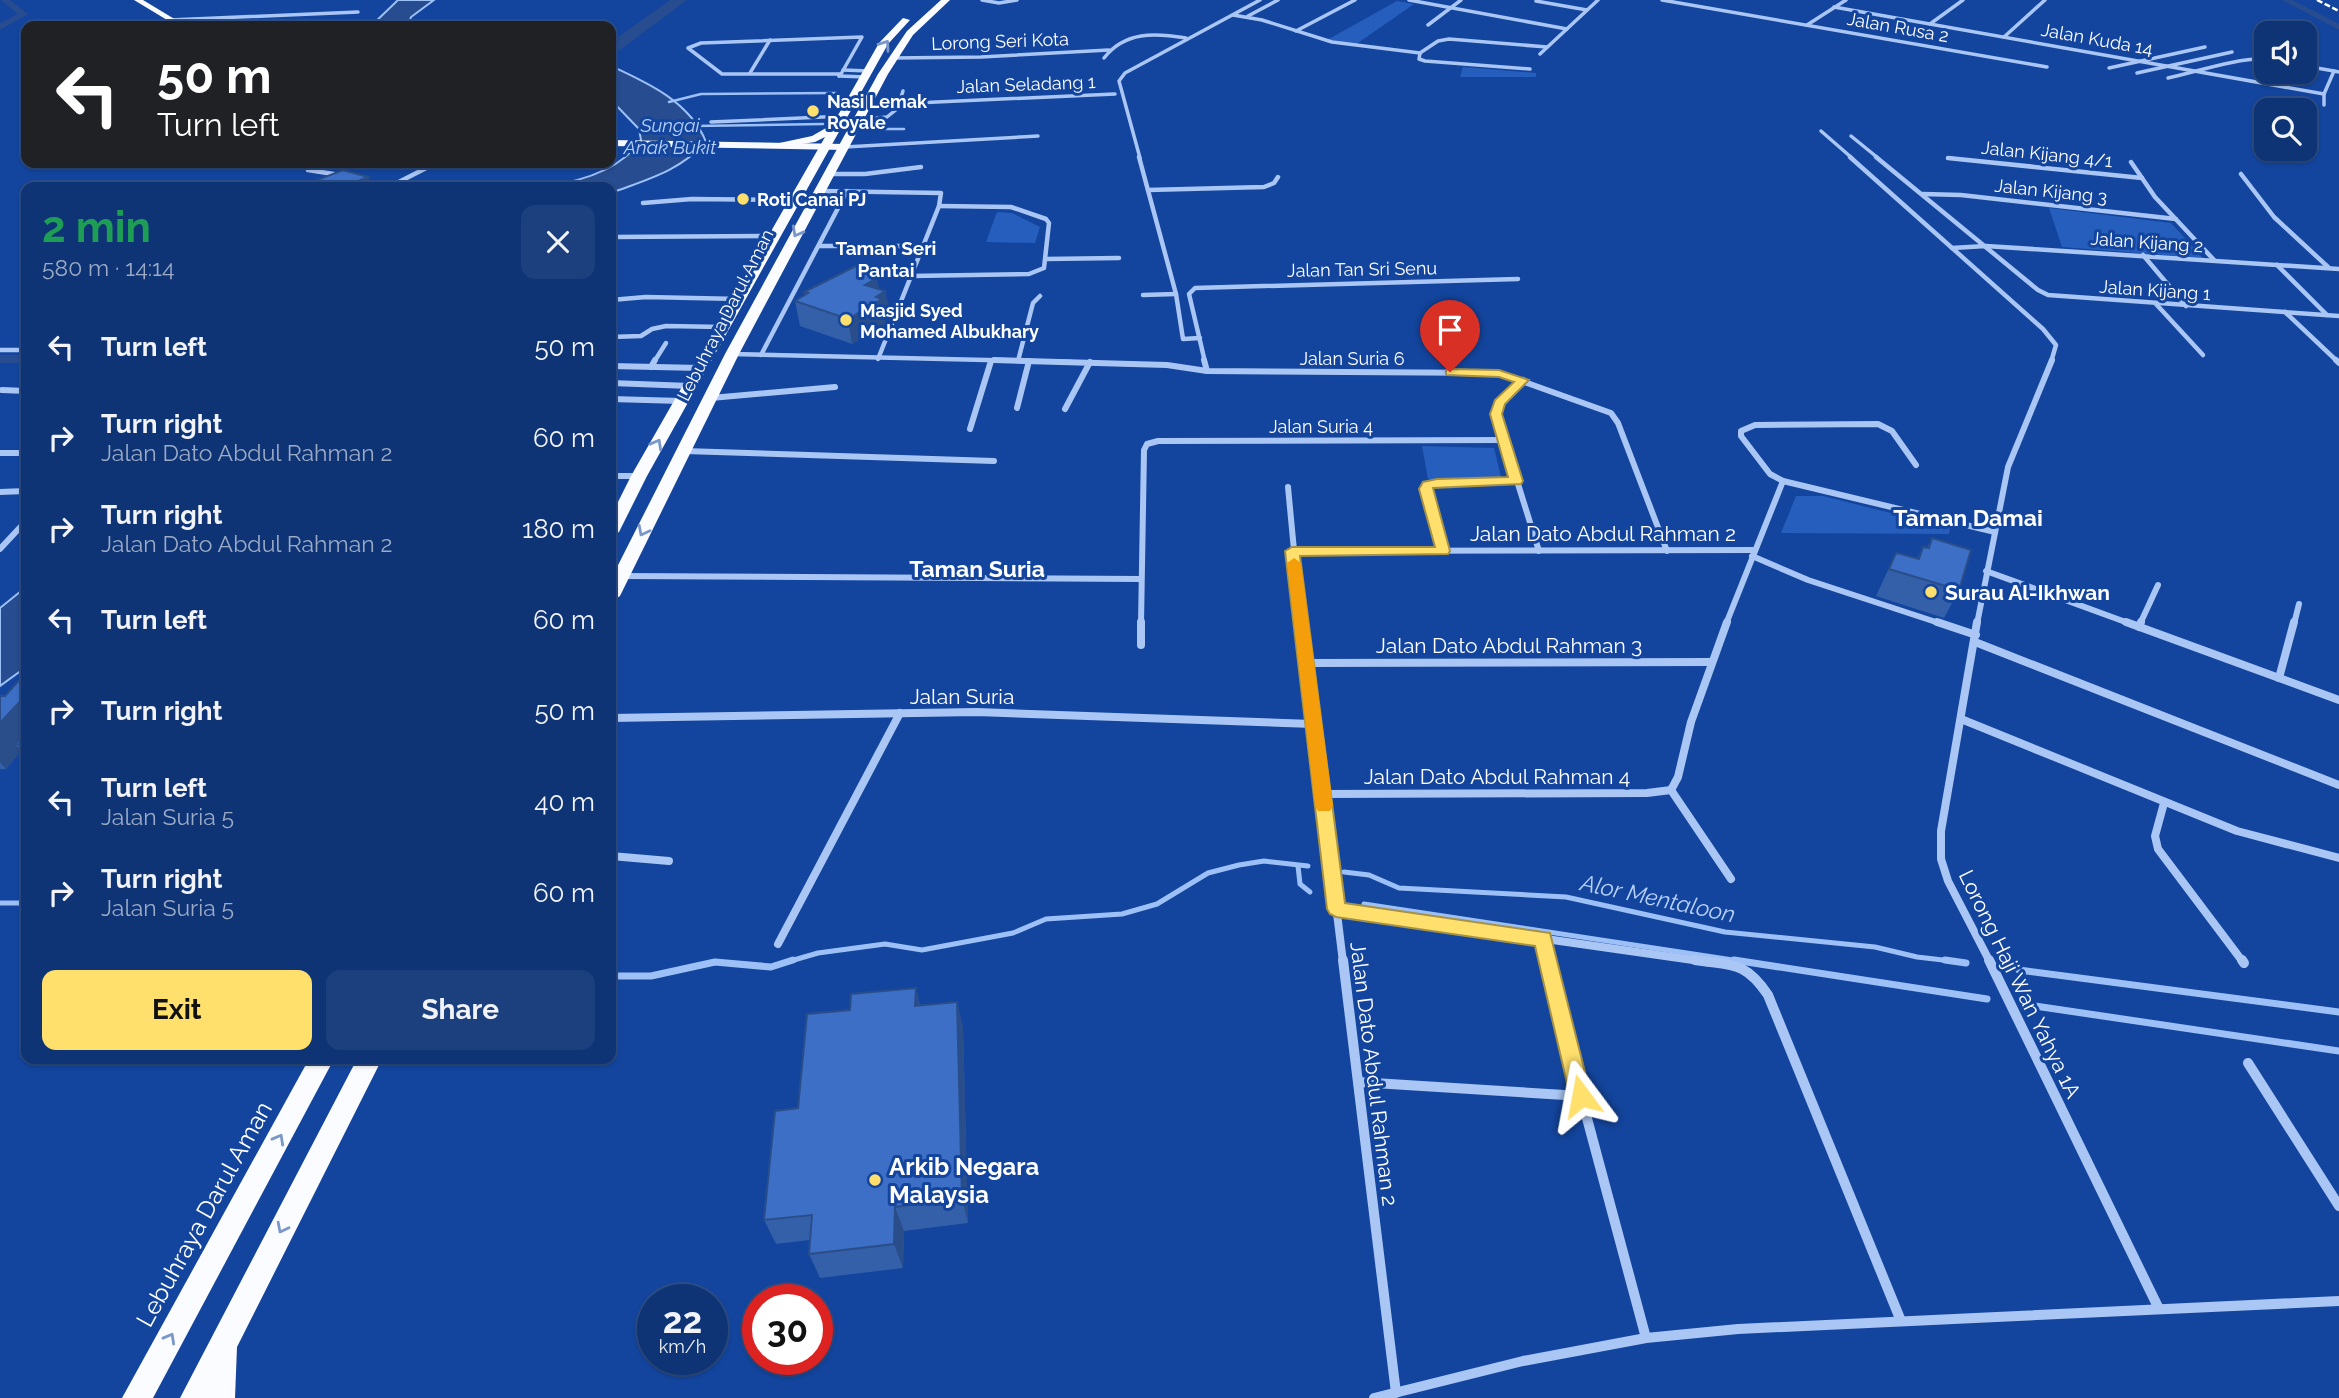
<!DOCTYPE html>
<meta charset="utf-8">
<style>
body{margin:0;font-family:Raleway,sans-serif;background:#1c3f7e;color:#f1f3f6;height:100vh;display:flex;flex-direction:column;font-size:26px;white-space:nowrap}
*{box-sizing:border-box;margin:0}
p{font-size:23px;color:#9baac5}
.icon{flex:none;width:38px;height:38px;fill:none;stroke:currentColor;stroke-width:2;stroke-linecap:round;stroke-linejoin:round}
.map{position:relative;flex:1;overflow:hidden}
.details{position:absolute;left:21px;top:182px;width:595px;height:882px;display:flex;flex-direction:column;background:#0e3476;border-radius:14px;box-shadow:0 2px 5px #0004,0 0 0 2px #2e4f88}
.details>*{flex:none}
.hud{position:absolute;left:21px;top:21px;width:595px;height:147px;border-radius:14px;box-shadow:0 2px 5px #0004,0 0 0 2px #2e4f88;background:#202124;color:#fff;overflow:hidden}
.tools{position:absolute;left:2254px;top:21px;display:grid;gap:14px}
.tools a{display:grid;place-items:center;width:63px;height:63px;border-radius:14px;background:#0e3476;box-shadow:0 2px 5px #0004,0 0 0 2px #2e4f88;font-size:35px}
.speed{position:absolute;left:637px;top:1284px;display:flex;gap:14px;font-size:35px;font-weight:700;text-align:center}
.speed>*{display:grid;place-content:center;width:91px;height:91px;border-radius:50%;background:#0e3476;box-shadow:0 2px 5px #0004,0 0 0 2px #2e4f88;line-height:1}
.speed small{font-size:18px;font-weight:400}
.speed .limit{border:10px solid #d22;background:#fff;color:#111}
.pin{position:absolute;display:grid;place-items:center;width:60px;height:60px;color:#fff;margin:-72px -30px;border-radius:50% 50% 50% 0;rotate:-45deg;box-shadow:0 0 7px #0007}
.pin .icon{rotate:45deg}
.me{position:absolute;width:77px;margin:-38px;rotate:347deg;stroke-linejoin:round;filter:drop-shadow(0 0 5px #0008)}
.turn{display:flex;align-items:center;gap:24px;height:147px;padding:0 21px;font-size:32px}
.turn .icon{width:91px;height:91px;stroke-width:2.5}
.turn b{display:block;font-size:49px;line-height:60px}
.round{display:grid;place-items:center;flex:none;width:74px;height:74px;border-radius:14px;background:#1c3f7e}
.summary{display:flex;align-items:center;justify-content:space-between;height:119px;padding:0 21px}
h1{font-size:42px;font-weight:700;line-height:52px;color:#1e9e55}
.primary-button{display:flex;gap:14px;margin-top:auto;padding:14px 21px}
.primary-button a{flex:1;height:80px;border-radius:14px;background:#ffe06d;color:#111;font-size:28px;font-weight:700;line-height:80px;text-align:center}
.primary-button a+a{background:#1c3f7e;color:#f1f3f6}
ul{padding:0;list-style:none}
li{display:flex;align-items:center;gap:21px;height:91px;padding:0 21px}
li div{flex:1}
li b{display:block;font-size:26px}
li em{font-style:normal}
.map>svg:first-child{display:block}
</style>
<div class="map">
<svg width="2339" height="1398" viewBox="0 0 2339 1398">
<rect width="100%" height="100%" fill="#13459e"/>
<g fill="#265ebd">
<path d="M1397 1 1414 4 1355 45 1327 40Z"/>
<path d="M1463 67 1536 73V77H1460Z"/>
<path d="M2049 208 2171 223 2203 258 2062 247Z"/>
<path d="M997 212 1012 213 1040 227 1035 243 986 242Z"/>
<path d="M1422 446 1494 448 1502 481 1428 479Z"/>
<path d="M1796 496H1823L1950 528 1949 534 1781 533Z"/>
</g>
<g fill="#274c8f" stroke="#9dc0f7" stroke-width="2">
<path d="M398 0H434L411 17 408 26H371Z"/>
<path d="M611 66C648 83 690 102 706 142 678 172 648 179 611 193V187H543C579 182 621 170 641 140L639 129 611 100Z"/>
<path d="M26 587V667L0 686V608Z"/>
</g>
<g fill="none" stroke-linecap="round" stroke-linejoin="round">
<g stroke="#9dc0f7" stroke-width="2.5">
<path d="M669 102 701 94 836 93"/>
<path d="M693 126 823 124"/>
<path d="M862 129H904"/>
</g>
<g stroke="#9dc0f7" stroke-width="5">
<path d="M1298 866 1300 884 1310 892"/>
<path d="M1344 872 1369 875 1399 888 1566 897 1725 932 1875 947 1917 957 1960 962"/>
<path d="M0 903H26"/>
<path d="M1364 904 1746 962"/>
<path d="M714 962H718"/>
<path d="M787 962 818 953 885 944 922 950 1013 933 1046 919 1122 914 1157 904 1208 873 1239 865 1264 861 1308 866"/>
</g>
<g stroke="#9dc0f7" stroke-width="7">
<path d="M1734 960 1987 999"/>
<path d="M1945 960 1966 963"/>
<path d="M2019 970 2339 1012"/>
<path d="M611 976H651L715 962 771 967 793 960"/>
<path d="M2035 1006 2339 1051"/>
</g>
<g fill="#274c8f" fill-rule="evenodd">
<path d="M1 0H10L28 14 0 30V23L18 14Z"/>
<path d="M2282 0H2292L2339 24V30Z"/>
<rect x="0" y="355" width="26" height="8"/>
</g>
<path fill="#274c8f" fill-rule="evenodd" d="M670 0H687L617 52 611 54V42Z"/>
<g stroke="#aac6f4" stroke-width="3.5">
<path d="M982 0 999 3 1017 0"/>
<path d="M1409 0 1567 29"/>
<path d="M1662 0 2047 67"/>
<path d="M1536 1 1587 10"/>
<path d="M1834 7 2324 94 2334 71 2339 72"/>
<path d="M1233 15 1262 20 1332 42 1420 53"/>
<path d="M1248 16 1278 0"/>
<path d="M170 20 358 12"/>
<path d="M1930 24 1963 0"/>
<path d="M1428 25 1461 0"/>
<path d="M1807 25 1846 0"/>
<path d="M1296 31 1355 0"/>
<path d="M862 37 841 74H722L688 48 701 43Z"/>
<path d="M2004 37 2045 0"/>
<path d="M1420 53 1438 41 1449 39 1547 47"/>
<path d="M1420 53 1419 59 1425 61 1530 69"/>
<path d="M1540 54 1598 0"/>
<path d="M893 58 981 57 1109 50"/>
<path d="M1104 58C1125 31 1155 33 1186 38"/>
<path d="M2305 66 2334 71"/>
<path d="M2109 68 2205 47"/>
<path d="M843 70 869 71"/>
<path d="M750 73 770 40"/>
<path d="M2137 73 2232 52"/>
<path d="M839 76 841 74"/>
<path d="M839 76 866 77"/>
<path d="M2168 78C2195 72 2241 57 2266 59"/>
<path d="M2324 94V105"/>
<path d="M898 107 903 91"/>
<path d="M859 120 887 117 902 105 915 103 1115 94"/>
<path d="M711 122 845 116"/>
<path d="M1821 131 1852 158"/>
<path d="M1851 136 1878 158"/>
<path d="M845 147 1038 136"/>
<path d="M1140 158 1119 81 1125 73 1260 0"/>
<path d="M1948 158H1952"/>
</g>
<g stroke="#aac6f4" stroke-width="4.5">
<path d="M1139 157 1176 294 1183 339 1200 338"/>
<path d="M1850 157 2043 329 2056 345 2051 362"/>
<path d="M1876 157 2038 290 2048 295 2339 316"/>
<path d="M1948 158 2142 178"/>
<path d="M2131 162 2155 197 2214 260"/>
<path d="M305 163 308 170 340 175"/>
<path d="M829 174H865L921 167"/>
<path d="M2241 174 2274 217 2328 267"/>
<path d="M389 187 436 163"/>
<path d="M1148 190 1264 187 1274 183 1278 177"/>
<path d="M820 191 941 193 939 206 878 359"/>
<path d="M1923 194 1961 195 2176 219"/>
<path d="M643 203 692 199 795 200"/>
<path d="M611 237 775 236"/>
<path d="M819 246H922"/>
<path d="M1952 248 1986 246 2339 269"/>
<path d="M2143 255 2186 306"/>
<path d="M1046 259 1119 258"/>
<path d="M2277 265 2327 315"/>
<path d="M911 276 1029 274 1044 268 1049 223 1046 219 1011 207 939 206"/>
<path d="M1143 295 1176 294"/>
<path d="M611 300 646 297 739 299"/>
<path d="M2156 304 2203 355"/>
<path d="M2285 312 2338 362"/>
<path d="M611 337 641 336 652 329 666 326 723 327"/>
<path d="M0 350H26"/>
<path d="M732 354 1072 362"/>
<path d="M761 355 847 191"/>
<path d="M1018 361 1033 303 1040 296"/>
<path d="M654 362 666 343"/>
<path d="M1205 362 1189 294 1195 288 1518 279"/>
</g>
<g stroke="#aac6f4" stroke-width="6">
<path d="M994 360 1167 365 1207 371 1499 373 1611 413 1618 423 1667 551"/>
<path d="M1204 360 1207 371"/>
<path d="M2336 360 2339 363"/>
<path d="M611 366 700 368"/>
<path d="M651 367 655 360"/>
<path d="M1523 380 1499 403 1496 414 1539 551"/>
<path d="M611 383 690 386"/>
<path d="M2 390 26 391"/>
<path d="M711 398 835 387"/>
<path d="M611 399 681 401"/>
<path d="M1017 408 1029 361"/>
<path d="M1065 409 1090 362"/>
<path d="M970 429 991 361"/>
<path d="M684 451 994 461"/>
<path d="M0 453H26"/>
<path d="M1916 465 1892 431 1878 424 1755 425 1741 431V436L1770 474 1783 481 1995 532"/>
<path d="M611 476H638"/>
<path d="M1288 487 1301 624"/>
<path d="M0 492 26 491"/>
<path d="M0 549 26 521"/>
<path d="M1292 551 1755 550"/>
<path d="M1443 551 1427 485 1437 482 1516 481"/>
<path d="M1752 556 1808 580 1942 624"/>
<path d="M1986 571 2131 624"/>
<path d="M622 576 1141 579"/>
<path d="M1141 624 1144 450 1147 444 1158 441 1502 440"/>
<path d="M1726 624 1783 481"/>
<path d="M1977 624 2008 467 2052 360"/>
<path d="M2140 624 2158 585"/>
<path d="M2294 624 2299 604"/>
</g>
<g stroke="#aac6f4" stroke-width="8">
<path d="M1301 622 1343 962"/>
<path d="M1937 622 1976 635"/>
<path d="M1977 622 1941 831V859L1948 881 1990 962"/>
<path d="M2126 622 2339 700"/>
<path d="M2139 627 2141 622"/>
<path d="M1975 642 2339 785"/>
<path d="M1141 645V622"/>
<path d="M1306 663 1711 662"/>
<path d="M2279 678 2294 622"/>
<path d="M611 718 977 712 1313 724"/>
<path d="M1961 719 2237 831 2339 858"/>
<path d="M1671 790 1678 777 1691 722 1727 622"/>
<path d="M1671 790 1731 879"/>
<path d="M1322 794 1647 793 1671 790"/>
<path d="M2164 803 2155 836 2158 849 2243 962"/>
<path d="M611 856 669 861"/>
<path d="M1336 909 1707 962"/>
<path d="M1543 939 1549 962"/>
<path d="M778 944 900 713"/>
</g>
<g stroke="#aac6f4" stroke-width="10">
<path d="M1343 960 1396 1393"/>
<path d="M1548 960 1581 1096 1646 1338"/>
<path d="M1695 960C1733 966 1745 961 1768 995L1901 1321"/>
<path d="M1989 960 2159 1309"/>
<path d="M2242 960 2244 963"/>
<path d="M2248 1063 2339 1206"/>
<path d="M1358 1082 1581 1096"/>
<path d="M1374 1398 1523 1361 1646 1338 1738 1329 2339 1301"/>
</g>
<g fill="#f7faff" fill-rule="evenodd">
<path d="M134 0H143L186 26H177Z"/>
<path d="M611 140 845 144 850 147 845 150 611 146Z"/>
</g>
<g fill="#fbfcff" fill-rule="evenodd">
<path d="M941 0H950L913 35 888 74 739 354 620 596 611 602V579L725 354 878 74 907 31Z"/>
<path d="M903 18 910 20 888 44 647 476 619 532 611 537V516L631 476 825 137 815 142 775 148 770 145 812 136 833 124 879 43Z"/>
<path d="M309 1059H334L153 1398H122Z"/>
<path d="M357 1059H382L237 1347 235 1398H180Z"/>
</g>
<path stroke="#fff" stroke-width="2.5" stroke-dasharray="6 2.5" stroke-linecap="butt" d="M2317 0 2339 11"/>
</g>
<g fill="#345fa9">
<path d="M368 177 372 187H314L312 182Z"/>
<path d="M875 272 879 289 885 291 890 316 885 319 886 324 852 344 800 326 795 301 805 295 804 292Z"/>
<path d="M1932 538 1959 590 1944 618 1876 596 1895 555 1917 559 1923 547 1927 548Z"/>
<path d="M26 673V757L21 751 6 769H0V696H5Z"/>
<path d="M916 988 920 1005 957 1002 963 1028 968 1223 904 1231 903 1268 820 1278 809 1254 810 1240 776 1244 764 1220 798 1108Z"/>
</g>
<g fill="#2a4e8a">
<path d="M368 177 372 187H343Z"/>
<path d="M875 272 876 278H877L880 295 885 291 890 316 885 319 886 324 852 344 848 319 870 275Z"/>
<path d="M26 695V745L15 744 21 751 6 769 0 762V723Z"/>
<path d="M916 988 922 1015 915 1006Z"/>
<path d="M957 1002 963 1028 968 1223 962 1198Z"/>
<path d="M895 1207 904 1231 903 1268 894 1244Z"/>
</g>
<g fill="#3c6fc5" stroke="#2a4e8a" stroke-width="2">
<path d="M343 170 368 177 343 187H329L312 182Z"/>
<path d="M856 266 875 272 870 275 877 278 865 285 885 291 876 297 882 299 848 319 795 301 808 293 804 292Z"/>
<path d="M1932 538 1971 550 1959 590 1889 569 1895 555 1897 553 1919 559 1923 547 1929 548Z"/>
<path d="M26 673V695L0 723V696H5Z"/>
<path d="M26 733V745L15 744Z"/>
<path d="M916 988 915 1006 957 1002 962 1198 895 1207 894 1244 809 1254 812 1215 764 1220 775 1111 798 1108 807 1014 850 1010 851 994Z"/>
</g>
<defs><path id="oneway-chevron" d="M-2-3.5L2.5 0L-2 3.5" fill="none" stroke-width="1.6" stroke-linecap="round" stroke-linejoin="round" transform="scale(1.75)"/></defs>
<g stroke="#7b97ca">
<use href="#oneway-chevron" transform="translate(885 45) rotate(-55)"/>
<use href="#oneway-chevron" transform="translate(797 232) rotate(119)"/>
<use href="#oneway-chevron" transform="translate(657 444) rotate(-61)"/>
<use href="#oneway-chevron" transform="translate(643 531) rotate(117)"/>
<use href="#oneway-chevron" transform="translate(279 1139) rotate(-61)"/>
<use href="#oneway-chevron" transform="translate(282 1228) rotate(117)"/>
<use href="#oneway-chevron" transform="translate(170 1338) rotate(-61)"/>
</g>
<path fill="#ffe06d" stroke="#a69247" stroke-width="2" d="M1450 369 1499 370 1529 380 1505 404 1502 414 1523 481 1521 484 1433 488 1450 551 1448 554 1300 556 1345 903 1550 933 1591 1096 1588 1103 1581 1106 1573 1103 1570 1096 1535 946 1336 917 1330 914 1327 909 1285 551 1292 547H1435L1419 489 1423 482 1437 479 1508 477 1490 414 1495 400 1514 382 1499 377 1446 375V370Z"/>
<path fill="#f59e0b" d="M1294 558 1301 563 1333 806 1330 811H1318L1315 806 1287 563Z"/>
<g fill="#ffe06d" stroke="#13459e" stroke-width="2.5">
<circle cx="813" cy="111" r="7"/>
<circle cx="743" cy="199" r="7"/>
<circle cx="846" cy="320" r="7"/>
<circle cx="1931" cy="592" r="7"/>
<circle cx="875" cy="1180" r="7"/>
</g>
<g text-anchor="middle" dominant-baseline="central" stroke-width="6" stroke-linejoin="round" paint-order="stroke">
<g font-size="18" fill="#fff" stroke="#13459e">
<text transform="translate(1898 27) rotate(10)">Jalan Rusa 2</text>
<text transform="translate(2097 39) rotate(10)">Jalan Kuda 14</text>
<text transform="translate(1000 41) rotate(-2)">Lorong Seri Kota</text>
<text transform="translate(1026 84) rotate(-2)">Jalan Seladang 1</text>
<text transform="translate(2047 154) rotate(6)">Jalan Kijang 4/1</text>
<text transform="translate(2051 191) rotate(6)">Jalan Kijang 3</text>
<text transform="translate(2147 242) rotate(4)">Jalan Kijang 2</text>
<text transform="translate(1362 269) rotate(-1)">Jalan Tan Sri Senu</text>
<text transform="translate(2155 290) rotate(4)">Jalan Kijang 1</text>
<text transform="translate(725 315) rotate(-63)">Lebuhraya Darul Aman</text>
<text x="1352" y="358">Jalan Suria 6</text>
<text x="1321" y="426">Jalan Suria 4</text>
</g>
<g font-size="18" font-weight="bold" fill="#fff" stroke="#13459e" text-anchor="start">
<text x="827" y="101">Nasi Lemak<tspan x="827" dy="21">Royale</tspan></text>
<text x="757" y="199">Roti Canai PJ</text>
<text x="860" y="310">Masjid Syed<tspan x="860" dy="21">Mohamed Albukhary</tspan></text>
</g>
<g font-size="19" font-style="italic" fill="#b7d1fa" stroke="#13459e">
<text x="670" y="125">Sungai<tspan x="670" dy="22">Anak Bukit</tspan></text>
</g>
<g font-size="19" font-weight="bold" fill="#fff" stroke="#13459e">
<text x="886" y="248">Taman Seri<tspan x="886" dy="22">Pantai</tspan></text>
</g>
<g font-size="21" fill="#fff" stroke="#13459e">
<text x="1603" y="533">Jalan Dato Abdul Rahman 2</text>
<text x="1509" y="645">Jalan Dato Abdul Rahman 3</text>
<text x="962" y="696">Jalan Suria</text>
<text x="1497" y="776">Jalan Dato Abdul Rahman 4</text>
<text transform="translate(2020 984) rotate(64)">Lorong Haji Wan Yahya 1A</text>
<text transform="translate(1374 1074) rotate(83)">Jalan Dato Abdul Rahman 2</text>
</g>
<g font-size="21" font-weight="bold" fill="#fff" stroke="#13459e" text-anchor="start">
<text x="1945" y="592">Surau Al-Ikhwan</text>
</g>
<g font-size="23" font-weight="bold" fill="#fff" stroke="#13459e">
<text x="1968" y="517">Taman Damai</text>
<text x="977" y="568">Taman Suria</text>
</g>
<g font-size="23" font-style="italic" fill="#b7d1fa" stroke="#13459e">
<text transform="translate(1658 898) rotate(12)">Alor Mentaloon</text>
</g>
<g font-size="24" font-weight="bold" fill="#fff" stroke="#13459e" text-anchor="start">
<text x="889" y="1166">Arkib Negara<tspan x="889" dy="28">Malaysia</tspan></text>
</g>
<g font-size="24" fill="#fff" stroke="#13459e">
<text transform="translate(204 1214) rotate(-61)">Lebuhraya Darul Aman</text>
</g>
</g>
</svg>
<div class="tools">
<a><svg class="icon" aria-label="sound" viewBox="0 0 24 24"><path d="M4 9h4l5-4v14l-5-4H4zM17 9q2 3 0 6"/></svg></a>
<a><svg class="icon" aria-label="search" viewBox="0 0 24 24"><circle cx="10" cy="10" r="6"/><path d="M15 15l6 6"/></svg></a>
</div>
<div class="speed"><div>22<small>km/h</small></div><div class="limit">30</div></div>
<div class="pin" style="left:1450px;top:372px;background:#d93025"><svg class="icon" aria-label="arrive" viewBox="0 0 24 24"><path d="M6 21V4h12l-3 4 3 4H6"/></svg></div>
<svg class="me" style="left:1581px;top:1096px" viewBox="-20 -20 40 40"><path d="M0-17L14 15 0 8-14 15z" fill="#ffe06d" stroke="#fff" stroke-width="4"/></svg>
<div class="hud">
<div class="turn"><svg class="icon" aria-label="left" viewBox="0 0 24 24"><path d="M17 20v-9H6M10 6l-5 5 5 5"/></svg><div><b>50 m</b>Turn left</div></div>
</div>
<section class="details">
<div class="summary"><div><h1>2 min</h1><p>580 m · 14:14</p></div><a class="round"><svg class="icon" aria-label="close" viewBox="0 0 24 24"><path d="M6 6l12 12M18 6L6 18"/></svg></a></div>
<ul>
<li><svg class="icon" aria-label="left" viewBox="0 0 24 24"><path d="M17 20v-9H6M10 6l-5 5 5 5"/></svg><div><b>Turn left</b></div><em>50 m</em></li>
<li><svg class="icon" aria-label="right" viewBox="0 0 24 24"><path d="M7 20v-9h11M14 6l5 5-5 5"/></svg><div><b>Turn right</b><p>Jalan Dato Abdul Rahman 2</p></div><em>60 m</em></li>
<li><svg class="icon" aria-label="right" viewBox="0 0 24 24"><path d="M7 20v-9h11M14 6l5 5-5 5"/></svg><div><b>Turn right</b><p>Jalan Dato Abdul Rahman 2</p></div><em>180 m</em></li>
<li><svg class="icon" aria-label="left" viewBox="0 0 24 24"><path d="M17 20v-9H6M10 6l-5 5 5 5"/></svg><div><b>Turn left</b></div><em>60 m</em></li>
<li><svg class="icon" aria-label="right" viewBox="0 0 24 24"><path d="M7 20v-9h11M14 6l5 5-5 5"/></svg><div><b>Turn right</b></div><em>50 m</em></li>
<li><svg class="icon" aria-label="left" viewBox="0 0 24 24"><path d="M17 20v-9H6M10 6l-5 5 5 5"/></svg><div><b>Turn left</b><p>Jalan Suria 5</p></div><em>40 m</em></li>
<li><svg class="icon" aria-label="right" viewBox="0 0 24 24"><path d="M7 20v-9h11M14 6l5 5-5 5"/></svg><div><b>Turn right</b><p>Jalan Suria 5</p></div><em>60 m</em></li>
</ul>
<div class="primary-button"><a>Exit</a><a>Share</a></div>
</section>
</div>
